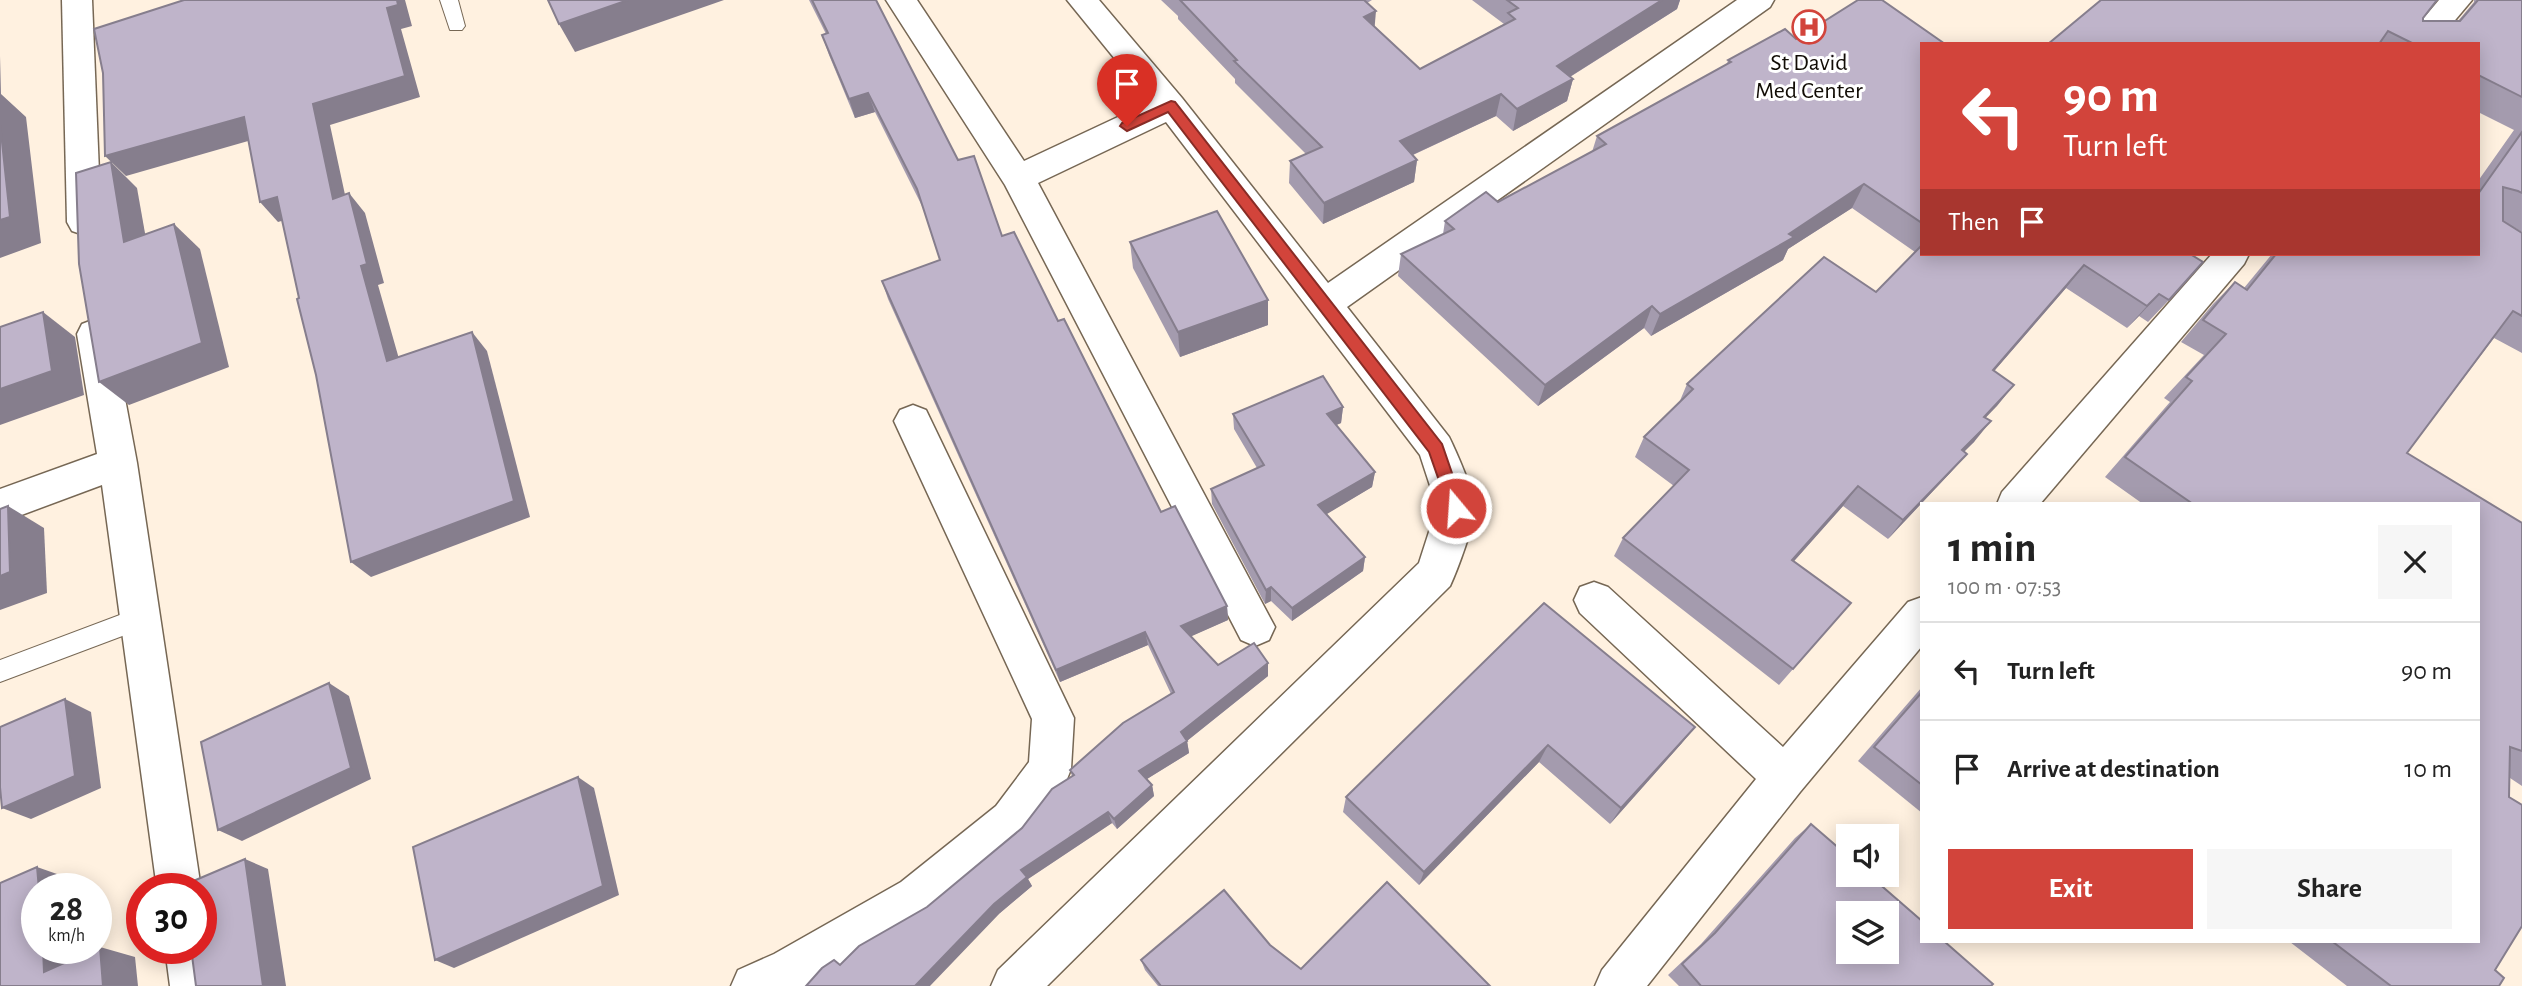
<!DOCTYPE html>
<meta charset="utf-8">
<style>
body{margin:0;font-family:"Alegreya Sans",sans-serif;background:#f6f6f6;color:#222;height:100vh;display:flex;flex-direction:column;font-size:26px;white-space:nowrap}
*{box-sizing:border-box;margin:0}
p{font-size:23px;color:#767676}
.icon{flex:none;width:38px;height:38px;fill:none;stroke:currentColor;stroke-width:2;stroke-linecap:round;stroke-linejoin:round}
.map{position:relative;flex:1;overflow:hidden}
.panel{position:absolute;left:1920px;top:502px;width:560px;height:441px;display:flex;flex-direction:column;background:#fff;border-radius:0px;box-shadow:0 4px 18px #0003}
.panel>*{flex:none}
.hud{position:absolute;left:1920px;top:42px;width:560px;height:214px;border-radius:0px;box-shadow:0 4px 18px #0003;background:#d2443b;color:#fff;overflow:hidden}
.fabs{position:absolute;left:1836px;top:824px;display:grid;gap:14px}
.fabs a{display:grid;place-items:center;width:63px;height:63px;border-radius:0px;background:#fff;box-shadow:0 4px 18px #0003;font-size:35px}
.speed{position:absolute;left:21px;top:873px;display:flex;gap:14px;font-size:35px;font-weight:700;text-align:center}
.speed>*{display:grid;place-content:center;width:91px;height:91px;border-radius:50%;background:#fff;box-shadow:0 4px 18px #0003;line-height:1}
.speed small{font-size:18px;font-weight:400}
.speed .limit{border:10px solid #d22;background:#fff;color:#111}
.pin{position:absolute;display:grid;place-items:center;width:60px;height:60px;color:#fff;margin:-72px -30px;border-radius:50% 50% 50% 0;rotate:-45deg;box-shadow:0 0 7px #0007}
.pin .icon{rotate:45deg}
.me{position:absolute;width:77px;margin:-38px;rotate:342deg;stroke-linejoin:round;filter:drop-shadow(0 0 5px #0008)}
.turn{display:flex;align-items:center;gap:24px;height:147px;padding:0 28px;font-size:32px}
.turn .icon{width:91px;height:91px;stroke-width:2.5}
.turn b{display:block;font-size:49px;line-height:60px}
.then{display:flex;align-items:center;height:66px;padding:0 28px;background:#0003;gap:14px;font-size:26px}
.round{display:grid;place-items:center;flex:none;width:74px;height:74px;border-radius:0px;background:#f6f6f6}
.summary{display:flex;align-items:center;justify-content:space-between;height:119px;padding:0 28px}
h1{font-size:42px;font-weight:700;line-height:52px}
.button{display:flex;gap:14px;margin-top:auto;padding:14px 28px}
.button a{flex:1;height:80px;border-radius:0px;background:#d2443b;color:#fff;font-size:28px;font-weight:700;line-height:80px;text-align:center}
.button a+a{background:#f6f6f6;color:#222}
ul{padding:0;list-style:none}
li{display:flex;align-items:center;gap:21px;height:98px;padding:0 28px;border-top:2px solid #e0e0e0}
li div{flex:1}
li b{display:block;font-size:26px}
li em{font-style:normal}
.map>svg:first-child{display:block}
</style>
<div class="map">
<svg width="2522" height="986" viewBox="0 0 2522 986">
<rect width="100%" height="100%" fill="#fff1e0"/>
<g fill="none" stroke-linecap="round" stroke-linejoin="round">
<defs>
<g id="lane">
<path d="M440 0H458L465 26 462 30H450Z"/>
<path d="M141 607 149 610 153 618 149 626 0 682V660Z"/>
</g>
<g id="street">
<path d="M62 0H92L101 222 96 231 84 235 72 231 67 222Z"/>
<path d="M886 0H917L1024 161 1150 102 1067 0H1099L1182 98 1328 283 1737 0H1774L1770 7 1347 307 1449 437C1455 449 1476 496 1475 508 1474 525 1458 569 1450 586L1047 986H991L998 970 1419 563 1437 507 1420 455 1166 122 1038 183 1275 627 1269 640 1255 646 1241 640 1005 185Z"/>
<path d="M2439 0H2472L2435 44H2402Z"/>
<path d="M2212 254H2249L2244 264 2040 504H1997L2002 492Z"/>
<path d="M95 319 108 324 113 334 137 463 201 889H157L102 485 0 523V489L97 454 77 334 82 324Z"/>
<path d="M913 405 926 410 1074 718 1071 769 1065 784 1026 836 933 914 807 986H731L738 970 774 954 901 882 996 806 1029 762 1032 719 894 421 900 410Z"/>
<path d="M1594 582 1608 587 1783 747 1908 602 1922 597V646L1800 792 1647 986H1595L1602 970 1756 779 1580 613 1574 600 1580 587Z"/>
<path d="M201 931 211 948 216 986H170L165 948H201Z"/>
</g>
</defs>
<use href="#lane" stroke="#766754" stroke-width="2"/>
<use href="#street" stroke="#766754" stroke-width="3"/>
<use href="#lane" fill="#fff" fill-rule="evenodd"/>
<use href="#street" fill="#fff" fill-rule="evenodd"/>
</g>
<g fill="#a49bae">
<path d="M809 0H876L958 160 1002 236 1058 321 1161 512 1227 606 1228 620 1191 636 1218 665 1268 663V676L1187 741 1189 753 1147 779 1152 785 1154 796 1117 829 1112 823 1028 879 1032 886 1000 913 840 965 927 907 1022 828 1072 776 1070 770 1171 694 1148 645 1060 682 888 299 882 281 940 260 923 208 875 112 855 118 829 55 822 35 826 34Z"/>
<path d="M1161 0H1372L1367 3 1374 27 1420 69 1504 24 1472 0H1680L1677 9 1570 77 1573 79 1567 101 1513 131 1496 116 1413 155 1417 160 1414 182 1323 224 1289 183 1290 161 1306 154 1235 83V79L1178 19V16Z"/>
<path d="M2474 0H2522V232L2503 221 2522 233V353L2494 338 2407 453 2522 523V786L2510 778 2495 970 2499 986H2347L2290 942H2478V504H2143L2105 477 2170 402 2164 398 2204 355 2181 342 2213 304 2235 282 2244 288 2272 254H2478V181L2514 130 2478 112V44H2048L2423 18V21H2458L2474 2Z"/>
<path d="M1796 39 1922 44V254H2190L2169 300 2148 322 2139 316 2127 328 2066 288 1994 371 2014 385 1985 418 1974 442 1964 451 1967 454 1950 473 1888 539 1843 506 1794 561 1851 603 1779 685 1614 556 1623 538 1674 486 1635 457 1644 437 1679 403 1687 384 1876 292 1915 252 1852 208 1788 249 1783 260 1651 336 1644 328 1538 406 1398 276 1401 254 1443 234 1445 221 1498 202 1592 152 1597 136 1727 64 1728 60Z"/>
<path d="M1130 242 1268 300V325L1180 357 1133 268Z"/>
<path d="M1343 407 1341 423 1336 425 1375 472 1372 487 1326 514 1365 557 1363 571 1292 621 1271 601 1265 604 1212 504 1211 489 1257 468 1234 429 1233 414Z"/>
<path d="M1544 603 1695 727 1681 744 1610 824 1539 762 1419 885 1343 812 1346 797Z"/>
<path d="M1922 687V813L1858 761Z"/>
<path d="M1811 824 1991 986H1679L1668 975 1701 944 1795 838Z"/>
<path d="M1270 945 1301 969 1490 986H1158L1145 970 1141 960Z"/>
</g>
<g fill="#867e8d">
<path d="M397 0H405L412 26 401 29 420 97 330 125 350 218 333 199 313 104 387 8Z"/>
<path d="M628 0H724L575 52 559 24Z"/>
<path d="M1662 0H1680L1677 9 1552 88 1557 66Z"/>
<path d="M1376 11 1374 34 1364 17Z"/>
<path d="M0 56 1 94 26 117 41 243 0 258Z"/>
<path d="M1573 79 1567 101 1513 131 1517 109Z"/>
<path d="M868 93 875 112 855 118 849 99Z"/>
<path d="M1501 94 1496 116 1397 162 1400 141Z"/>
<path d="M244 117 262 137 126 176 105 156Z"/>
<path d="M1417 160 1414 182 1323 224 1324 203Z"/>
<path d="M111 162 137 188 151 267 124 242Z"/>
<path d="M1864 184 1852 208 1788 249 1783 260 1651 336 1660 314 1789 234Z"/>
<path d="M349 193 365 213 384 283 378 285 405 380 387 361 361 266Z"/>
<path d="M277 197 295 217 278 222 260 202Z"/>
<path d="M174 224 200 249 229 367 129 405 99 382Z"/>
<path d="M2084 265 2066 288 1976 392 1993 370Z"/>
<path d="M2159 294 2139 316 2127 328 2147 306Z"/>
<path d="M1268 300V325L1180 357 1178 332Z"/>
<path d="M1652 306 1644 328 1538 406 1545 385Z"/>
<path d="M43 312 75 337 84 395 0 425V389Z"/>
<path d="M472 332 487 351 530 517 371 577 351 562Z"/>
<path d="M2014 385 1997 406 1967 437 1984 417Z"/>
<path d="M1343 407 1341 423 1325 430 1327 414Z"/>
<path d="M1991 421 1974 442 1946 470 1962 450Z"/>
<path d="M1967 454 1950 473 1888 539 1903 520Z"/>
<path d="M1375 472 1372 487 1317 520 1318 505Z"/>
<path d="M1858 486 1843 506 1779 578 1792 560Z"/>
<path d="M8 506 44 528 47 593 0 610V576Z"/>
<path d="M1365 557 1363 571 1292 621V608Z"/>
<path d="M1271 587V601L1265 604 1266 590Z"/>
<path d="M1227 606 1228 620 1183 640 1181 626Z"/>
<path d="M1145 632 1148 645 1060 682 1056 670Z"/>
<path d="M1268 663V676L1183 744 1181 732Z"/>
<path d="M329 683 349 696 371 779 242 841 218 830Z"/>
<path d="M65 699 91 712 101 788 31 819 2 808Z"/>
<path d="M1695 727 1681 744 1610 824 1621 808Z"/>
<path d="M1187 741 1189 753 1142 782 1139 771Z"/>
<path d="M1548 745 1539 762 1419 885 1424 872Z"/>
<path d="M578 777 594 788 619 895 454 968 435 960Z"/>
<path d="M1152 785 1154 796 1117 829 1114 819Z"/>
<path d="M1108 812 1112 823 1028 879 1032 886 1000 913 930 986H915L1021 870Z"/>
<path d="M245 859 268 869 286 986H263Z"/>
<path d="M37 867 74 880 75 889H39Z"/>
<path d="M100 947 135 957 138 986H103Z"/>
<path d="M43 948H79L82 981 44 972Z"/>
</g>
<g fill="#bfb4ca" stroke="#867e8d" stroke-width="2" fill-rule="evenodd">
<path d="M184 0H397L398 5 387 8 405 76 313 104 333 199 349 193 367 264 361 266 387 361 472 332 514 501 351 562 316 375 297 299 299 298 277 197 260 202 244 117 105 156 103 73 94 29Z"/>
<path d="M548 0H628L559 24Z"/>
<path d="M812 0H876L958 160 974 156 1002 236 1014 232 1058 321 1064 319 1161 512 1175 506 1227 606 1181 626 1218 665 1254 643 1268 663 1181 732 1187 741 1139 771 1152 785 1114 819 1108 812 1021 870 1027 877 994 904 915 986H806L822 968 834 960 840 965 859 946 927 907 1022 828 1052 789 1074 775 1070 770 1123 723 1174 692 1145 632 1056 670 882 281 940 260 917 189 868 93 849 99 822 35 828 33Z"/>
<path d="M1180 0H1364L1376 11 1364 17 1420 69 1515 19 1508 13 1518 8 1507 0H1662L1557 66 1573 79 1517 109 1501 94 1400 141 1417 160 1324 203 1290 161 1322 147 1234 61 1237 60Z"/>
<path d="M1858 0H1882L1945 44H1922V223L1864 184 1789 234 1794 237 1660 314 1652 306 1545 385 1401 254 1454 229 1445 221 1486 192 1498 202 1606 144 1597 136 1731 62 1728 60 1785 29 1796 39Z"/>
<path d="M2101 0H2437L2423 18V21H2460L2478 0H2522V97L2478 75V44H2414L2388 31 2379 44H2048Z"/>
<path d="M0 123 10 217 0 220Z"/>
<path d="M2522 132V193L2518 191 2503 187V221L2522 233V316L2513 311 2407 453 2522 523V751L2510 747 2509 797 2522 805V926L2495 970 2504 978 2499 986H2391L2333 942H2478V504H2193L2125 457 2192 381 2186 377 2226 334 2203 320 2235 282 2247 290 2276 254H2478V194Z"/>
<path d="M111 162 124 242 174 224 202 343 99 382 79 264 76 173Z"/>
<path d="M1217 211 1268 300 1178 332 1130 242Z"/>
<path d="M1922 245V254H2190L2203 262 2169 300 2159 294 2147 306 2084 265 1993 370 2014 385 1984 417 1991 421 1962 450 1967 454 1903 520 1858 486 1792 560 1851 603 1793 669 1623 538 1689 470 1644 437 1693 389 1687 384 1824 257 1876 292Z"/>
<path d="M43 312 52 371 0 389V327Z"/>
<path d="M1323 376 1343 407 1327 414 1375 472 1318 505 1365 557 1292 608 1271 587 1266 590 1211 489 1264 465 1233 414Z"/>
<path d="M8 506 10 572 0 576V509Z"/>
<path d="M1544 603 1695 727 1621 808 1548 745 1424 872 1346 797Z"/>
<path d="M329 683 351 768 218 830 201 742Z"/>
<path d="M1922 692V785L1874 747Z"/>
<path d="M65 699 75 776 2 808 0 787V727Z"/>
<path d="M578 777 603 886 435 960 413 847Z"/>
<path d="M1811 824 1848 856V875H1869L1922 921V942H1945L1993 984 1991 986H1701L1682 964 1715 933ZM1848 914H1886V952H1848Z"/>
<path d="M245 859 263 986H196L191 948H201V889H184V885Z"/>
<path d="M37 867 39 889H37V948H43L44 972 100 947 103 986H0V883Z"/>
<path d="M1387 882 1490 986H1161L1141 960 1224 890 1270 945 1301 969Z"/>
</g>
<path fill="#d2443b" stroke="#882c26" stroke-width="2" d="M1171 101 1175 102 1442 444 1464 508 1461 512H1450L1429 452 1168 112 1127 131 1120 126 1122 123Z"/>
<defs>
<symbol id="hospital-ring" viewBox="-11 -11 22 22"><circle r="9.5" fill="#fff" stroke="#d2443b" stroke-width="1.5"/><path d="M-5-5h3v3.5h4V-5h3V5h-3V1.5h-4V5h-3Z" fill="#d2443b"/></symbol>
</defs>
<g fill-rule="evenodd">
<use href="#hospital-ring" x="1790" y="8" width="38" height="38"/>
</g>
<g text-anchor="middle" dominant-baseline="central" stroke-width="6" stroke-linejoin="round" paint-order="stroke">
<g font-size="24" fill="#110c05" stroke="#fff">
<text x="1809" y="63">St David<tspan x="1809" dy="28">Med Center</tspan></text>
</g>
</g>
</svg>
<div class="fabs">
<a><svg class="icon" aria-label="sound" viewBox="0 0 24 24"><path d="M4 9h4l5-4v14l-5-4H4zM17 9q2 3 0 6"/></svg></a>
<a><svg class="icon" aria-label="layers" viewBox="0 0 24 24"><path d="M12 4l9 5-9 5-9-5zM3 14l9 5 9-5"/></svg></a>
</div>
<div class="speed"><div>28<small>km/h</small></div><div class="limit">30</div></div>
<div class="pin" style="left:1127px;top:126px;background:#d93025"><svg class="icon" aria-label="arrive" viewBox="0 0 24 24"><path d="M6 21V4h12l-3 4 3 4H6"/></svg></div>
<svg class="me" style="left:1456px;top:508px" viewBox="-20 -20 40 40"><circle r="17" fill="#d2443b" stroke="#fff" stroke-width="3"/><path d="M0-11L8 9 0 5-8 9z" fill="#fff"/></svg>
<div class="hud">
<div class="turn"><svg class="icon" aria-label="left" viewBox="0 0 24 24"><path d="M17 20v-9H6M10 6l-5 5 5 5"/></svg><div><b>90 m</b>Turn left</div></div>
<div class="then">Then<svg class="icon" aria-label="arrive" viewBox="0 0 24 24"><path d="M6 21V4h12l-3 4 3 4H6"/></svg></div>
</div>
<section class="panel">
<div class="summary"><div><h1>1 min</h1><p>100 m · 07:53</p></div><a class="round"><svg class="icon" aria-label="close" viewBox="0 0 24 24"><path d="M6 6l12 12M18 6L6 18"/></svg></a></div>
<ul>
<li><svg class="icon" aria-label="left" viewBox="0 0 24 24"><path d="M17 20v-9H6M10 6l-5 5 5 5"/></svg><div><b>Turn left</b></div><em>90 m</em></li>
<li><svg class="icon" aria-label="arrive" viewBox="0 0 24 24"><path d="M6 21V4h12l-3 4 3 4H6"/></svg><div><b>Arrive at destination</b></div><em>10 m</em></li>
</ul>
<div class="button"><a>Exit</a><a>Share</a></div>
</section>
</div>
